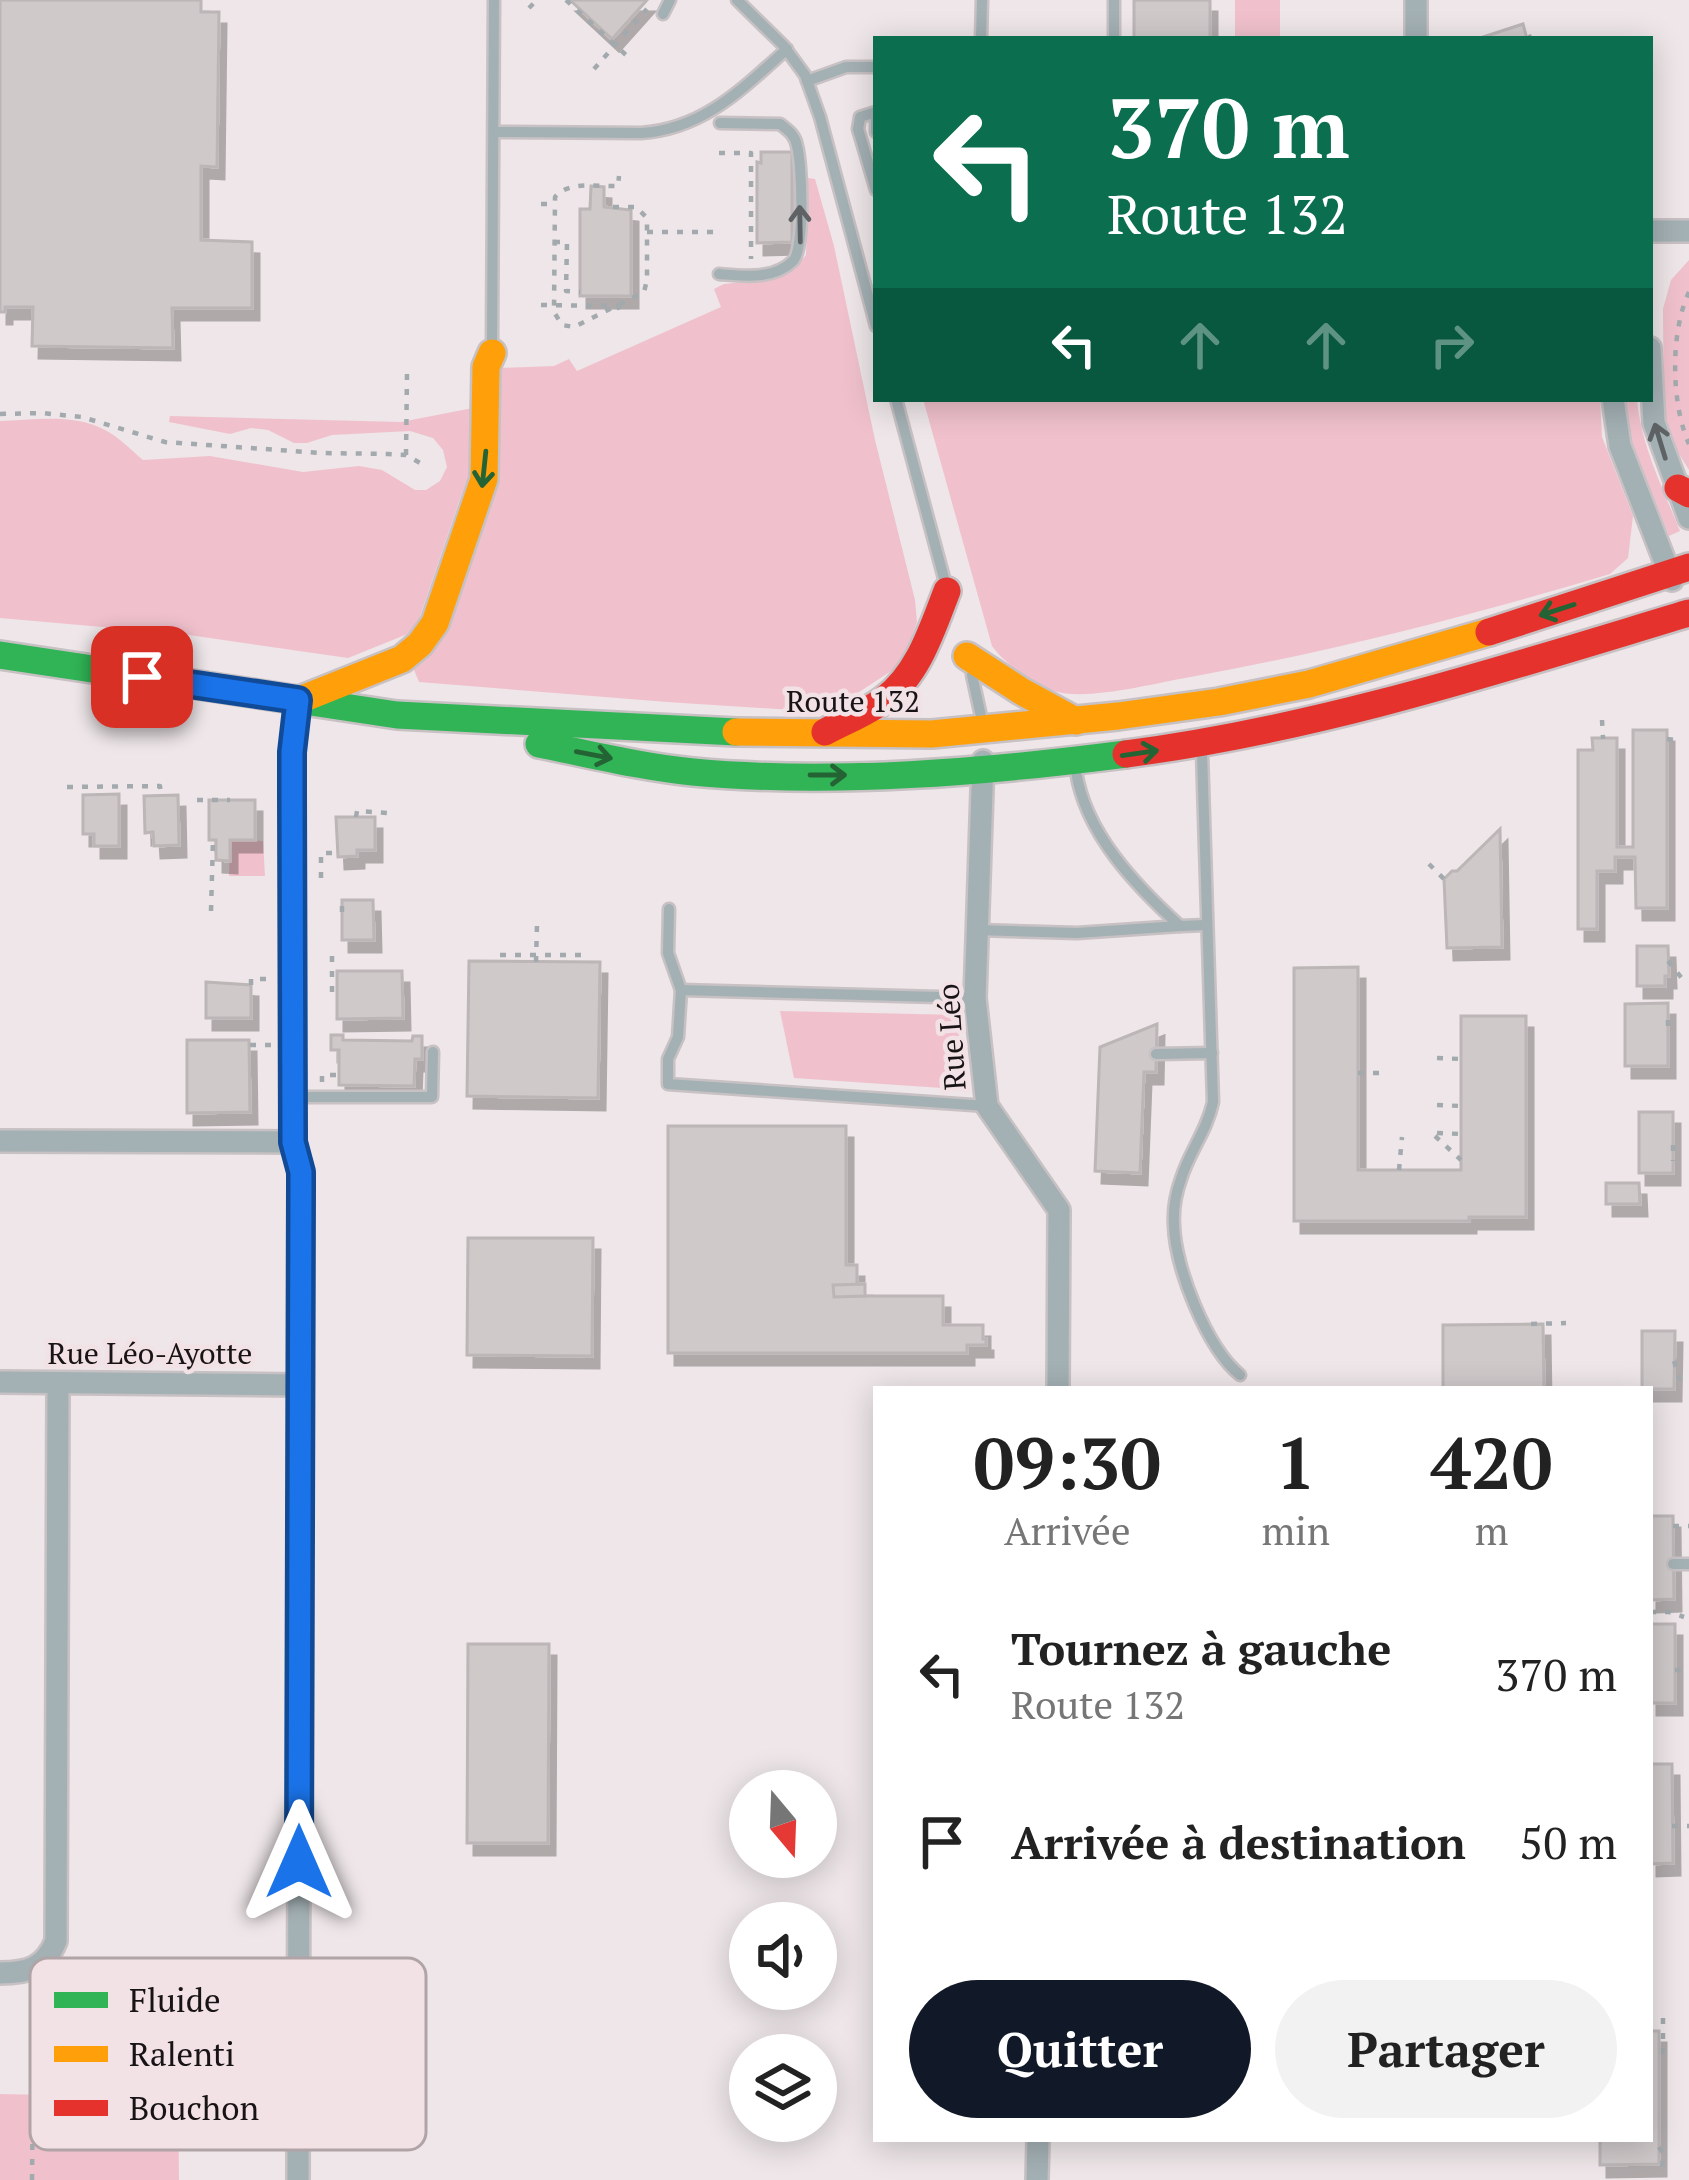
<!DOCTYPE html>
<html lang="fr">
<meta charset="utf-8">
<style>
body{margin:0;font-family:"PT Serif",serif;background:#f2f2f2;color:#222;height:100vh;display:flex;flex-direction:column;font-size:45px;white-space:nowrap}
*{box-sizing:border-box;margin:0}
p{font-size:39px;color:#767676}
.icon{flex:none;width:66px;height:66px;fill:none;stroke:currentColor;stroke-width:2;stroke-linecap:round;stroke-linejoin:round}
.map{position:relative;flex:1;overflow:hidden}
.side{position:absolute;left:873px;top:1386px;width:780px;height:756px;display:flex;flex-direction:column;background:#fff;border-radius:0px;box-shadow:0 6px 30px #0003}
.side>*{flex:none}
.hud{position:absolute;left:873px;top:36px;width:780px;height:366px;border-radius:0px;box-shadow:0 6px 30px #0003;background:#0b6e4f;color:#fff;overflow:hidden}
.needle{width:78px;rotate:161deg}
.controls{position:absolute;left:729px;top:1770px;display:grid;gap:24px}
.controls a{display:grid;place-items:center;width:108px;height:108px;border-radius:50%;background:#fff;box-shadow:0 6px 30px #0003;font-size:60px}
.pin{position:absolute;display:grid;place-items:center;width:102px;height:102px;color:#fff;margin:-51px;border-radius:24px;box-shadow:0 6px 18px #0006}
.me{position:absolute;width:132px;margin:-66px;rotate:0deg;stroke-linejoin:round;filter:drop-shadow(0 0 9px #0008)}
.turn{display:flex;align-items:center;gap:42px;height:252px;padding:0 36px;font-size:54px}
.turn .icon{width:156px;height:156px;stroke-width:2.5}
.turn b{display:block;font-size:84px;line-height:102px}
.lanes{display:flex;align-items:center;height:114px;padding:0 36px;background:#0003;justify-content:center;gap:60px;direction:ltr}
.lanes .off{opacity:.35}
.eta{display:flex;justify-content:space-evenly;align-items:center;height:204px;text-align:center}
.eta b{font-size:72px;font-weight:700;line-height:84px}
.button{display:flex;gap:24px;margin-top:auto;padding:24px 36px}
.button a{flex:1;height:138px;border-radius:72px;background:#111827;color:#fff;font-size:48px;font-weight:700;line-height:138px;text-align:center}
.button a+a{background:#f2f2f2;color:#222}
ul{padding:0;list-style:none}
li{display:flex;align-items:center;gap:36px;height:168px;padding:0 36px}
li div{flex:1}
li b{display:block;font-size:45px}
li em{font-style:normal}
.map>svg:first-child{display:block}
</style>
<div class="map">
<svg width="1689" height="2180" viewBox="0 0 1689 2180">
<defs>
<filter id="shadow"><feDropShadow dx="7" dy="12" stdDeviation="0" flood-color="#0004"/></filter>
</defs>
<rect width="100%" height="100%" fill="#eee6e8"/>
<g fill="#f0c1cc">
<rect x="1235" y="0" width="45" height="39"/>
<path d="M808 178 815 179 834 246 875 440 915 600 917 622 902 664 833 709 792 710 667 702 419 682 412 665 499 368 554 366 569 359 577 371 721 307 714 289 724 284 771 279 798 265 806 255Z"/>
<path d="M1689 260V470L1677 451 1664 413 1663 309 1671 280Z"/>
<path d="M923 399H1600L1602 437 1633 516 1628 558 1610 574C1470 616 1329 652 1185 678 1152 684 1089 700 1058 692 1036 687 1005 664 992 646Z"/>
<path d="M1625 399H1637C1641 446 1663 488 1680 531L1669 536 1632 444Z"/>
<path d="M478 407 475 455 415 631 348 658 182 634 0 618V421C33 420 74 413 105 430 119 437 131 450 143 460L210 456 303 472 359 466 382 470 415 490H426L440 481 447 467 443 450 433 438 410 431 332 435 307 443H294L268 430 251 428 230 434 169 422 170 416 401 422Z"/>
<path d="M230 840 263 841 265 876H229Z"/>
<path d="M780 1011 960 1015 957 1089 794 1078Z"/>
<path d="M0 2094 178 2098 179 2180H0Z"/>
</g>
<g fill="#cfc9ca" stroke="#bcb6b7" stroke-width="3" filter="url(#shadow)">
<path d="M0 0H201V12H219L217 167 201 166V240L252 242V308H172L173 348 32 346 33 307H5V312H0Z"/>
<path d="M570 0H647L612 39Z"/>
<rect x="1134" y="0" width="76" height="39"/>
<path d="M1523 24 1527 39H1477Z"/>
<path d="M761 152H792V242L757 243V162L761 163Z"/>
<path d="M591 186 604 187V207L631 210V296H580V209H590Z"/>
<path d="M1633 730H1667V908H1636L1635 857H1615V871H1597V929H1578V750H1593L1592 738H1617V847H1633Z"/>
<path d="M119 794V846H94V834H83V795Z"/>
<path d="M178 795 179 845 154 846 153 832 145 833 144 796Z"/>
<path d="M209 800H255V840H230V861L216 860V840H209Z"/>
<path d="M336 817H375V850H357V856L338 857Z"/>
<path d="M1500 829 1502 947 1447 948 1444 879 1452 871H1457Z"/>
<path d="M342 900H373L374 940H342Z"/>
<path d="M1637 946H1668L1669 976H1665V986H1637Z"/>
<path d="M469 961 600 962 598 1098 467 1096Z"/>
<path d="M1358 967V1170H1461V1016H1526V1217H1469V1221H1294V968Z"/>
<path d="M337 971H402L403 1018 337 1019Z"/>
<path d="M206 982 251 985V1018H206Z"/>
<path d="M1668 1003V1066H1625V1004Z"/>
<path d="M1157 1024 1156 1072H1144L1140 1173 1095 1171 1100 1047Z"/>
<path d="M331 1035H343V1040L412 1041 413 1036H422V1059H415L414 1086 339 1085V1050H331Z"/>
<path d="M187 1040H249L250 1112 187 1113Z"/>
<rect x="1639" y="1112" width="34" height="61"/>
<path d="M668 1126H846V1265H857V1296H943V1325H983V1339H986V1345H967V1353H668Z"/>
<path d="M1606 1183H1639L1640 1204H1606Z"/>
<path d="M468 1238H593L592 1356 467 1355Z"/>
<path d="M865 1284V1296L834 1297 833 1285Z"/>
<path d="M1543 1324 1544 1389H1443V1325Z"/>
<path d="M1642 1331H1675L1674 1389H1642Z"/>
<path d="M1650 1516H1673L1674 1599 1650 1600Z"/>
<rect x="1650" y="1624" width="25" height="79"/>
<path d="M468 1644H549L548 1843H467Z"/>
<path d="M1650 1764H1672L1673 1863 1650 1864Z"/>
<path d="M1650 2031H1659V2164L1600 2165V2139H1650Z"/>
</g>
<g fill="none" stroke-linecap="round" stroke-linejoin="round">
<defs>
<g id="lane">
<path d="M737 0 783 45 805 75 820 117 876 326"/>
<path d="M1114 0V39"/>
<path d="M663 14 670 0"/>
<path d="M981 39 982 0"/>
<path d="M807 81 846 67H876"/>
<path d="M876 112 860 117 858 129 876 190"/>
<path d="M876 115V132"/>
<path d="M494 132 641 133C704 129 743 88 787 49"/>
<path d="M719 274C743 276 774 280 793 261 805 249 802 164 797 146 795 135 789 131 780 124L720 123"/>
<path d="M492 345 494 0"/>
<path d="M896 399 945 582"/>
<path d="M972 675 982 721"/>
<path d="M1202 753 1213 1102C1207 1131 1189 1152 1181 1179 1176 1193 1173 1210 1174 1225 1175 1268 1207 1348 1240 1375"/>
<path d="M1076 771C1085 833 1136 886 1180 926L1206 925"/>
<path d="M669 909 668 953 681 990"/>
<path d="M977 930 1077 933 1180 926"/>
<path d="M975 998 681 990 678 1037 668 1059V1084L987 1106"/>
<path d="M1156 1054 1212 1053"/>
<path d="M293 1097H432L433 1052"/>
<path d="M1673 1564H1689"/>
</g>
<g id="street">
<path d="M1416 39V0"/>
<path d="M1650 231H1689"/>
<path d="M1650 348 1654 423 1689 518"/>
<path d="M1613 399 1620 446 1672 580"/>
<path d="M983 761 975 998 987 1106 1059 1210 1058 1389"/>
<path d="M0 1141 293 1142"/>
<path d="M0 1382 300 1385"/>
<path d="M0 1973C28 1973 45 1968 56 1941L58 1383"/>
<path d="M298 2180 301 1187V1172L293 1142 292 752 298 701"/>
<path d="M1037 2180 1038 2139"/>
</g>
<g id="fast">
<path d="M0 655 397 715 736 732"/>
<path d="M539 744C590 754 641 767 693 772 833 785 987 772 1126 754"/>
</g>
<g id="slow">
<path d="M967 656 1021 691 1076 721"/>
<path d="M302 699 402 659 420 644 435 623 484 479 486 367 492 353"/>
<path d="M736 732 932 734 1118 716 1219 702 1309 684 1489 632"/>
</g>
<g id="jam">
<path d="M1678 488 1689 494"/>
<path d="M1489 632 1689 567"/>
<path d="M825 732C845 721 867 713 885 699 919 673 932 629 947 591"/>
<path d="M1126 754C1319 729 1503 669 1689 613"/>
</g>
</defs>
<use href="#lane" stroke="#c7c1c3" stroke-width="15"/>
<use href="#street" stroke="#c7c1c3" stroke-width="26"/>
<use href="#fast" stroke="#c7c1c3" stroke-width="32"/>
<use href="#slow" stroke="#c7c1c3" stroke-width="32"/>
<use href="#jam" stroke="#c7c1c3" stroke-width="32"/>
<g stroke="#a2aaad" stroke-width="4.5" stroke-dasharray="6 9" stroke-linecap="butt">
<path d="M566 0 626 55"/>
<path d="M529 8 537 0"/>
<path d="M594 69 647 9"/>
<path d="M719 153H751V259"/>
<path d="M541 204H555"/>
<path d="M613 207H636L647 218V280L644 292 574 327 562 325 554 312 555 197C570 180 597 187 618 186L619 176"/>
<path d="M647 232H719"/>
<path d="M554 242H567L566 291 580 292"/>
<path d="M1689 292C1670 332 1671 404 1689 444"/>
<path d="M541 305 618 306 623 318"/>
<path d="M0 414 42 413 82 417 165 442 321 453 388 454 406 455 422 464"/>
<path d="M406 455 407 373"/>
<path d="M1602 720 1603 739"/>
<path d="M1667 739 1675 740"/>
<path d="M67 787 160 786 161 795"/>
<path d="M197 800H230"/>
<path d="M356 817 357 811 387 813"/>
<path d="M1429 864 1444 879"/>
<path d="M321 878V853H339"/>
<path d="M211 911 213 840"/>
<path d="M342 912V904"/>
<path d="M500 955H590"/>
<path d="M332 956V994H337"/>
<path d="M1668 961 1684 981"/>
<path d="M536 962 537 924"/>
<path d="M251 985V979H270"/>
<path d="M1668 1026V1017"/>
<path d="M250 1045H274"/>
<path d="M1437 1058 1461 1059"/>
<path d="M1358 1073H1386"/>
<path d="M322 1082V1075H339"/>
<path d="M1437 1105 1461 1106"/>
<path d="M1437 1133 1461 1134"/>
<path d="M1435 1136 1461 1160"/>
<path d="M1673 1145V1161"/>
<path d="M1399 1170 1402 1137"/>
<path d="M1531 1324 1566 1323"/>
<path d="M1674 1361 1680 1381"/>
<path d="M1673 1526H1689"/>
<path d="M1650 1612H1669L1684 1617"/>
<path d="M1675 1670H1689"/>
<path d="M1672 1826H1689"/>
<path d="M1663 2054V2013"/>
<path d="M1659 2147 1663 2153 1662 2171"/>
<path d="M32 2180 34 1988"/>
</g>
<use href="#lane" stroke="#a3b0b4" stroke-width="10"/>
<use href="#street" stroke="#a3b0b4" stroke-width="21"/>
<use href="#fast" stroke="#30b455" stroke-width="27"/>
<use href="#slow" stroke="#ff9f0a" stroke-width="27"/>
<use href="#jam" stroke="#e5322d" stroke-width="27"/>
</g>
<defs><path id="oneway-shaft" d="M-6 0H5M1.5-3L5.5 0L1.5 3" fill="none" stroke-width="1.6" stroke-linecap="round" stroke-linejoin="round" transform="scale(3)"/></defs>
<g stroke="#5e6264">
<use href="#oneway-shaft" transform="translate(800 224) rotate(-91)"/>
<use href="#oneway-shaft" transform="translate(1660 441) rotate(-107)"/>
</g>
<g stroke="#246434">
<use href="#oneway-shaft" transform="translate(484 469) rotate(96)"/>
<use href="#oneway-shaft" transform="translate(1557 610) rotate(162)"/>
<use href="#oneway-shaft" transform="translate(1140 753) rotate(-8)"/>
<use href="#oneway-shaft" transform="translate(594 755) rotate(11)"/>
<use href="#oneway-shaft" transform="translate(828 775)"/>
</g>
<g fill="none" stroke-linecap="round" stroke-linejoin="round">
<defs>
<path id="route" d="M142 677 298 700 292 752V794L293 1142 301 1172V1187L299 1862"/>
</defs>
<use href="#route" stroke="#114b97" stroke-width="30"/>
<use href="#route" stroke="#1a73e8" stroke-width="21"/>
</g>
<g text-anchor="middle" dominant-baseline="central" stroke-width="9" stroke-linejoin="round" paint-order="stroke">
<g font-size="30" fill="#181314" stroke="#f2e2e6">
<text x="853" y="701">Route 132</text>
<text transform="translate(951 1037) rotate(-94)">Rue Léo</text>
<text x="150" y="1353">Rue Léo-Ayotte</text>
</g>
</g>
<rect x="30" y="1958" width="396" height="192" rx="18" fill="#f2e2e6" stroke="#b1a4a7" stroke-width="3"/>
<rect x="54" y="1992" width="54" height="16" fill="#30b455"/>
<rect x="54" y="2046" width="54" height="16" fill="#ff9f0a"/>
<rect x="54" y="2100" width="54" height="16" fill="#e5322d"/>
<g font-size="33" fill="#181314">
<text x="129" y="2012">Fluide</text>
<text x="129" y="2066">Ralenti</text>
<text x="129" y="2120">Bouchon</text>
</g>
</svg>
<div class="controls">
<a><svg class="needle" viewBox="-14 -14 28 28"><path d="M0-13l5 13h-10z" fill="#e53935"/><path d="M0 13l5-13h-10z" fill="#767676"/></svg></a>
<a><svg class="icon" aria-label="sound" viewBox="0 0 24 24"><path d="M4 9h4l5-4v14l-5-4H4zM17 9q2 3 0 6"/></svg></a>
<a><svg class="icon" aria-label="layers" viewBox="0 0 24 24"><path d="M12 4l9 5-9 5-9-5zM3 14l9 5 9-5"/></svg></a>
</div>
<div class="pin" style="left:142px;top:677px;background:#d93025"><svg class="icon" aria-label="arrive" viewBox="0 0 24 24"><path d="M6 21V4h12l-3 4 3 4H6"/></svg></div>
<svg class="me" style="left:299px;top:1862px" viewBox="-20 -20 40 40"><path d="M0-17L14 15 0 8-14 15z" fill="#1a73e8" stroke="#fff" stroke-width="4"/></svg>
<div class="hud">
<div class="turn"><svg class="icon" aria-label="left" viewBox="0 0 24 24"><path d="M17 20v-9H6M10 6l-5 5 5 5"/></svg><div><b>370 m</b>Route 132</div></div>
<div class="lanes"><svg class="icon" aria-label="left" viewBox="0 0 24 24"><path d="M17 20v-9H6M10 6l-5 5 5 5"/></svg><svg class="icon off" aria-label="ahead" viewBox="0 0 24 24"><path d="M12 20V5M6 11l6-6 6 6"/></svg><svg class="icon off" aria-label="ahead" viewBox="0 0 24 24"><path d="M12 20V5M6 11l6-6 6 6"/></svg><svg class="icon off" aria-label="right" viewBox="0 0 24 24"><path d="M7 20v-9h11M14 6l5 5-5 5"/></svg></div>
</div>
<section class="side">
<div class="eta">
<div><b>09:30</b><p>Arrivée</p></div>
<div><b>1</b><p>min</p></div>
<div><b>420</b><p>m</p></div>
</div>
<ul>
<li><svg class="icon" aria-label="left" viewBox="0 0 24 24"><path d="M17 20v-9H6M10 6l-5 5 5 5"/></svg><div><b>Tournez à gauche</b><p>Route 132</p></div><em>370 m</em></li>
<li><svg class="icon" aria-label="arrive" viewBox="0 0 24 24"><path d="M6 21V4h12l-3 4 3 4H6"/></svg><div><b>Arrivée à destination</b></div><em>50 m</em></li>
</ul>
<div class="button"><a>Quitter</a><a>Partager</a></div>
</section>
</div>
